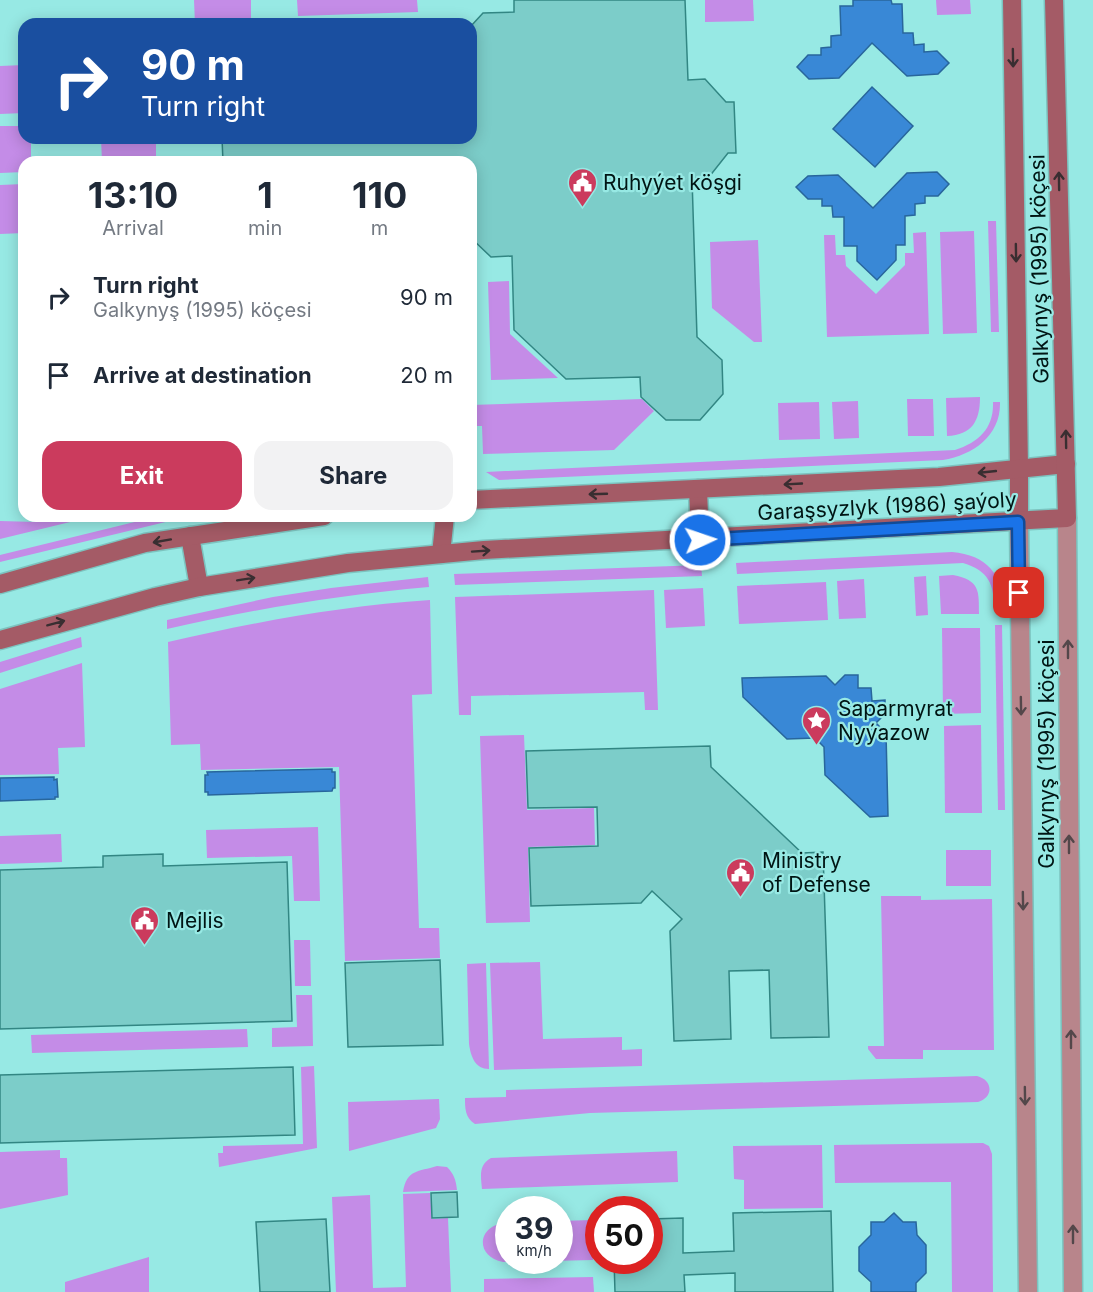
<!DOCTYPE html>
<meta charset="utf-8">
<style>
body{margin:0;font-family:Inter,sans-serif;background:#f2f2f3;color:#1f2937;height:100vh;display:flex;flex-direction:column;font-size:22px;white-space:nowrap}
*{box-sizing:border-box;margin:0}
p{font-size:20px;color:#747a83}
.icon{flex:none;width:33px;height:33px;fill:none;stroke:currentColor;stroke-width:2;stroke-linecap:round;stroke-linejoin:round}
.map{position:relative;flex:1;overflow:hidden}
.details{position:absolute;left:18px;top:156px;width:459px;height:366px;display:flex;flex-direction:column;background:#fff;border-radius:18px;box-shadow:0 3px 15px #0003}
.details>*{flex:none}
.top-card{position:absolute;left:18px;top:18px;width:459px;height:126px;border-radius:18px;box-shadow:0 3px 15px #0003;background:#1a4fa0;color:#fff;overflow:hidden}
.speed{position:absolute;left:495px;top:1196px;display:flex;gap:12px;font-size:30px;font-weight:700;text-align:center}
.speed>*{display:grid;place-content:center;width:78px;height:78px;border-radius:50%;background:#fff;box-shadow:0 3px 15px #0003;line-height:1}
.speed small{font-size:15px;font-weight:400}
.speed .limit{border:9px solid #d22;background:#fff;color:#111}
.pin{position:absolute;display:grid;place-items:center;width:51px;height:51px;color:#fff;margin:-26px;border-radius:12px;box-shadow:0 3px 9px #0006}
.me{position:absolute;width:66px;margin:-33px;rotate:87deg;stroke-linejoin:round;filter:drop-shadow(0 0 4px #0008)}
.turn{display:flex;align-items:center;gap:21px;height:126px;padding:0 24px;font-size:27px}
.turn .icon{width:78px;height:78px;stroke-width:2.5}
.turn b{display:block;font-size:42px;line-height:51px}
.eta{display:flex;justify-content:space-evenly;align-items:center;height:102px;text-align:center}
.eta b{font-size:36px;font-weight:700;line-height:42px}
.action{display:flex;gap:12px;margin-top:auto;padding:12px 24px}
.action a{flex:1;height:69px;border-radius:18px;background:#cb3b5d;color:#fff;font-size:24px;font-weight:700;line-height:69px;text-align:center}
.action a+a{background:#f2f2f3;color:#1f2937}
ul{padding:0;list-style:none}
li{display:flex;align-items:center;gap:18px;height:78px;padding:0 24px}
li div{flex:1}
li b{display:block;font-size:22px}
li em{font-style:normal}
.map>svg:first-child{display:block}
</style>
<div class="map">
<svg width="1093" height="1292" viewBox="0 0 1093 1292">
<rect width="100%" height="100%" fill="#97e9e4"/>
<g fill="#c48ce7">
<path d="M194 0H251V24H195Z"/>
<path d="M297 0H417L418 12 298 16Z"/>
<path d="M705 0H753L754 21 705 22Z"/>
<path d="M936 0H970L971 14 937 15Z"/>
<path d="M24 65V113L0 114V66Z"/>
<path d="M0 126H24V138H31V162H24V172L0 173Z"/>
<path d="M101 138H156V162H102Z"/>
<path d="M24 184V233L0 234V185Z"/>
<path d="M988 221H996L999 332H991Z"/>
<path d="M974 231 977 333 943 334 940 232Z"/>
<path d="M926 232 929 334 827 337 824 235H835L836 255H845L846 266 876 294 905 265V253H914L913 233Z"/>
<path d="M758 240 762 342H754L712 308 710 242Z"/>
<path d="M509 281 510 334 558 378 491 380 488 282Z"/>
<path d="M980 397C980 421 972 435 947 436L946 398Z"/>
<path d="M642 399 654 411 614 450 483 454 482 426H471V405Z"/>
<path d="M907 399H933L934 436H908Z"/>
<path d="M858 401 859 438 834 439 832 402Z"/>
<path d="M819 402 820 439 779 440 778 403Z"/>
<path d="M993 402H1000C1001 435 974 455 943 460L499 480 486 472 955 450C979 442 994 428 993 402Z"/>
<path d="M37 516H95L0 539V521L36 522Z"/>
<path d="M159 516H177L178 519 0 562V555Z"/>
<path d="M952 552C987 555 1003 574 1003 609H994C994 584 989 571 963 563L737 574 736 563Z"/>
<path d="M701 565 702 576 455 585 454 574Z"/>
<path d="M953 575C980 580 979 591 979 614H941L939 576Z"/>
<path d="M926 576 928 615 916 616 914 577Z"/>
<path d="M428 577 429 587C340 595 254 609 167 629V620L273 597 331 588Z"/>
<path d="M864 579 866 618 839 619 837 581Z"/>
<path d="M826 582 828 620 739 624 737 586Z"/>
<path d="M703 588 705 626 666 628 664 590Z"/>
<path d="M654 590 658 710H645L644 692 471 696V715H459L455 597Z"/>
<path d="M430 600 432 694 412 695 419 928H439L440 958 345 961 339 767 201 770 200 744 171 745 168 642C255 622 340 606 430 600Z"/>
<path d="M995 625H1002L1005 810H998Z"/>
<path d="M942 628H980L981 713 943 714Z"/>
<path d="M81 637 82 647 0 673V662Z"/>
<path d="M82 663 85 747 58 748 59 774 0 775V689Z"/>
<path d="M981 725 982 813H945L944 726Z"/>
<path d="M524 735 527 810 594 808 595 845 528 847 530 922 486 923 480 736Z"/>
<path d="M318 827 320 901H294L292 856 207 858 206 830Z"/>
<path d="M61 834 62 862 0 864V836Z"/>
<rect x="946" y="850" width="45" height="36"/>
<path d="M881 896H921V900L992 899 994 1050H923V1059H876L868 1049V1046H884Z"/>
<path d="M294 940H310L311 986H295Z"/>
<path d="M540 962 543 1039 622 1037V1050L642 1049V1066L494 1070 490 963Z"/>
<path d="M486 963 489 1069C475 1069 471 1057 469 1044L467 964Z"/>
<path d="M296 995H312L313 1046 272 1047V1028L297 1027Z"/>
<path d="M247 1029 248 1047 32 1053 31 1035Z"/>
<path d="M314 1066 317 1148 219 1167 218 1153H223V1146L303 1144 301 1067Z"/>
<path d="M977 1076C993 1080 994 1097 978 1102L590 1113 475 1124C465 1118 465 1108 465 1098L506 1097V1090Z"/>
<path d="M439 1099 440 1119 436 1128 349 1151 348 1102Z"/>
<path d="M983 1143 989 1146 992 1154 993 1292H952L951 1182 835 1183 834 1145Z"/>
<path d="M822 1145 823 1208 744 1209V1180L734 1179 733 1146Z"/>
<path d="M60 1150V1158H67L68 1195 0 1209V1152Z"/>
<path d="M677 1151 678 1182 482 1189C481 1177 478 1165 491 1158Z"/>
<path d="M437 1166 447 1167C454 1174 456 1180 457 1190L403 1192C407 1169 418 1172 437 1166Z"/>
<path d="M430 1193 432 1219 448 1218 451 1292H336L332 1197 370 1195 373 1288 406 1287 403 1194Z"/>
<path d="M592 1220 593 1260 503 1262C473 1256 478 1223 508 1223V1260H560V1221Z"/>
<path d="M149 1257V1292H65V1282Z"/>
<path d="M593 1277 594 1292H484V1279Z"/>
</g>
<g fill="#3988d6" stroke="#28669c" stroke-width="1.5">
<path d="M853 0H891L892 4H902L903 33H913L914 45 924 44V52L937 51 949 63 938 74 907 76 872 43 839 78 809 79 797 67 808 55H821V48L831 47V36L841 35 840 6H853Z"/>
<path d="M872 87 913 126 875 167 833 129Z"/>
<path d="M937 172 949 184 938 196H925V203L915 204V215L905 216V245H896V260L877 280 857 261V246H844V217H833L832 206H822V199H808L796 187 808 176 838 175 873 208 907 173Z"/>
<path d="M845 675H858V688H871L872 701 885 700V714L876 723 886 733 888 816 870 817 825 775 824 747 815 738 787 739 743 697 742 678 826 676 835 685Z"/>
<path d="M332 769V772H335V788H333L332 791 208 795V792H205V775H208L207 772Z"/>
<path d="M54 777V780L57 779 58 797H55V799L0 801V778Z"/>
<path d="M894 1213 903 1222H916L917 1235 926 1245V1273L916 1283V1292H871V1282L859 1271V1247L871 1235V1222H884Z"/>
</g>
<g fill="#7ccdc9" stroke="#328683" stroke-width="1.5">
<path d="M514 0H685L688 80 705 79 726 102H734L736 153H728L709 177 692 178 697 337 722 360 723 394 700 420H666L641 397 640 377 566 379 514 330 512 256 491 257 471 238V162H223L222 138H471V26L483 13 514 12Z"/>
<path d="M710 746 711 767 802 853 823 852 829 1037 771 1038 769 970 729 971 731 1039 674 1041 670 931 682 919 652 891 641 903 531 906 529 848 598 846 597 807 528 808 526 751Z"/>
<path d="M163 854V866L287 862 292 1021 0 1029V870L103 867V856Z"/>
<path d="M440 960 443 1045 348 1047 345 963Z"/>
<path d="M293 1067 295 1135 0 1143V1075Z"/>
<path d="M457 1192 458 1217 432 1218 431 1193Z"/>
<path d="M831 1211 833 1292H735V1273L684 1275 685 1292H615L614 1260H650V1219L683 1218V1253L734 1251 733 1213Z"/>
<path d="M326 1219 330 1292H260L256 1222Z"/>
</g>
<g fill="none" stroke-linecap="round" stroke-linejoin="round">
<defs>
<g id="street">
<path d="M1067 518 1073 1292"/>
<path d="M1019 522 1028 1292"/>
</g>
<g id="secondary">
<path d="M1012 0 1019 468V522"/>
<path d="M698 489 700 540"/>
<path d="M471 500 939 477 1066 464"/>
<path d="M190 536 199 587"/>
<path d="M441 554 445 516"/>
<path d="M0 584 145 543 324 516"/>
<path d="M0 640 155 597 199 587 348 563 484 550 1067 518 1054 0"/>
</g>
</defs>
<use href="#street" stroke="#7cc3bf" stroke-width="21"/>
<use href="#secondary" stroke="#7cc3bf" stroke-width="21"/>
<use href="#street" stroke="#b8858b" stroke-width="18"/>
<use href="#secondary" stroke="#a45b66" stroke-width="18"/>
</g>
<defs><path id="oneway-shaft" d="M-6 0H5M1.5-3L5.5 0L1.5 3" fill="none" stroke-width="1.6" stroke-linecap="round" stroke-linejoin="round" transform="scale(1.5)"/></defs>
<g stroke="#392e31">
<use href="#oneway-shaft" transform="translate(1013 58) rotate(89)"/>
<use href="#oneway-shaft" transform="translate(1059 181) rotate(-91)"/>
<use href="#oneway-shaft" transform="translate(1016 253) rotate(89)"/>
<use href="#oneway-shaft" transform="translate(1066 439) rotate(-91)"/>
<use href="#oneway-shaft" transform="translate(987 472) rotate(174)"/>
<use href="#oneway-shaft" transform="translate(793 484) rotate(177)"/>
<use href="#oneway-shaft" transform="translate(598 494) rotate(178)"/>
<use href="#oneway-shaft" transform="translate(162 541) rotate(170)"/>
<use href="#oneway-shaft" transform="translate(481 551) rotate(-4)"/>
<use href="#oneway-shaft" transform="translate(246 579) rotate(-9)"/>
<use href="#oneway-shaft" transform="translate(56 623) rotate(-15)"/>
</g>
<g stroke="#53474a">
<use href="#oneway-shaft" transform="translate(1068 649) rotate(-90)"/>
<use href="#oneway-shaft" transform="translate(1021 706) rotate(89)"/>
<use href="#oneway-shaft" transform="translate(1069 844) rotate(-90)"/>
<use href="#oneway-shaft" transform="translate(1023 901) rotate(89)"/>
<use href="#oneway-shaft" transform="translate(1071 1039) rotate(-90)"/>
<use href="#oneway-shaft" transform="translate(1025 1096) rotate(89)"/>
<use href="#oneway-shaft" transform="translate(1073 1234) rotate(-90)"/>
</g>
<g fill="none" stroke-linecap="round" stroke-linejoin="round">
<defs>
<path id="route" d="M700 540 1018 522 1019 593"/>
</defs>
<use href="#route" stroke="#114b97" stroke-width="15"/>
<use href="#route" stroke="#1a73e8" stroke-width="10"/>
</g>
<defs>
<symbol id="civic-pin" viewBox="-11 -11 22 30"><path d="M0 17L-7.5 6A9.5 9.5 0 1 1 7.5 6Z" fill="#cb3b5d" stroke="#97e9e4"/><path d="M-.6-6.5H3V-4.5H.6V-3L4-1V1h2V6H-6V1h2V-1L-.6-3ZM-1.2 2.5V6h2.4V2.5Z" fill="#fff"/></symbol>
<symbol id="sight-pin" viewBox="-11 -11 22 30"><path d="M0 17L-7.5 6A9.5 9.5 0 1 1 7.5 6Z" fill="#cb3b5d" stroke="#97e9e4"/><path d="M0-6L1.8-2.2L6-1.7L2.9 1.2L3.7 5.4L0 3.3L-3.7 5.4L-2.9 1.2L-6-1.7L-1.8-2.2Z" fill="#fff"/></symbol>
</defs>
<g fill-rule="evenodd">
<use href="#civic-pin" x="566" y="166" width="33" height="45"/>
<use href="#sight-pin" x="800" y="704" width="33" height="45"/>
<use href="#civic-pin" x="724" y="856" width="33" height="45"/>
<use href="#civic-pin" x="128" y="904" width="33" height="45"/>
</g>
<g text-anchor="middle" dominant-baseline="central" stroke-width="4.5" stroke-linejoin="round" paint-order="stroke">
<g font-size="21" fill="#001514" stroke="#97e9e4" text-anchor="start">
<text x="603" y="182">Ruhyýet köşgi</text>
<text x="838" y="708">Saparmyrat<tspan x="838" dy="24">Nyýazow</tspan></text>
<text x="762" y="860">Ministry<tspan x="762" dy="24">of Defense</tspan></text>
<text x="166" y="920">Mejlis</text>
</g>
<g font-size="21" fill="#001514" stroke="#97e9e4">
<text transform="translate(1039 269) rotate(-91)">Galkynyş (1995) köçesi</text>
<text transform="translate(887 506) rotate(-3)">Garaşsyzlyk (1986) şaýoly</text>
<text transform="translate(1046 754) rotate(-90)">Galkynyş (1995) köçesi</text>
</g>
</g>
</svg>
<div class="speed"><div>39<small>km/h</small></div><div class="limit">50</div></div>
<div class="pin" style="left:1019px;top:593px;background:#d93025"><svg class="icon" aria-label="arrive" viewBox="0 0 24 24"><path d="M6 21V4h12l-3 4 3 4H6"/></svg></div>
<svg class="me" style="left:700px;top:540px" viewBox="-20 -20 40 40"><circle r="17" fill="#1a73e8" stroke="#fff" stroke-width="3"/><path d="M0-11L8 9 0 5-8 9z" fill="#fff"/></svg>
<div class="top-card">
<div class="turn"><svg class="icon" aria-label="right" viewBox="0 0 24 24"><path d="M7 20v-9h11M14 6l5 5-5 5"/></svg><div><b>90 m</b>Turn right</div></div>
</div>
<section class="details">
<div class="eta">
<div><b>13:10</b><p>Arrival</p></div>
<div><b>1</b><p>min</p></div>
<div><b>110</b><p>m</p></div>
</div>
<ul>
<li><svg class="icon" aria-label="right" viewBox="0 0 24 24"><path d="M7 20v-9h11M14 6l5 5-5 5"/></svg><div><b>Turn right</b><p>Galkynyş (1995) köçesi</p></div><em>90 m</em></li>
<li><svg class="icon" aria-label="arrive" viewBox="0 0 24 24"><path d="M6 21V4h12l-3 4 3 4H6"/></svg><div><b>Arrive at destination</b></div><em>20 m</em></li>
</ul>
<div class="action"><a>Exit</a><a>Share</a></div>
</section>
</div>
